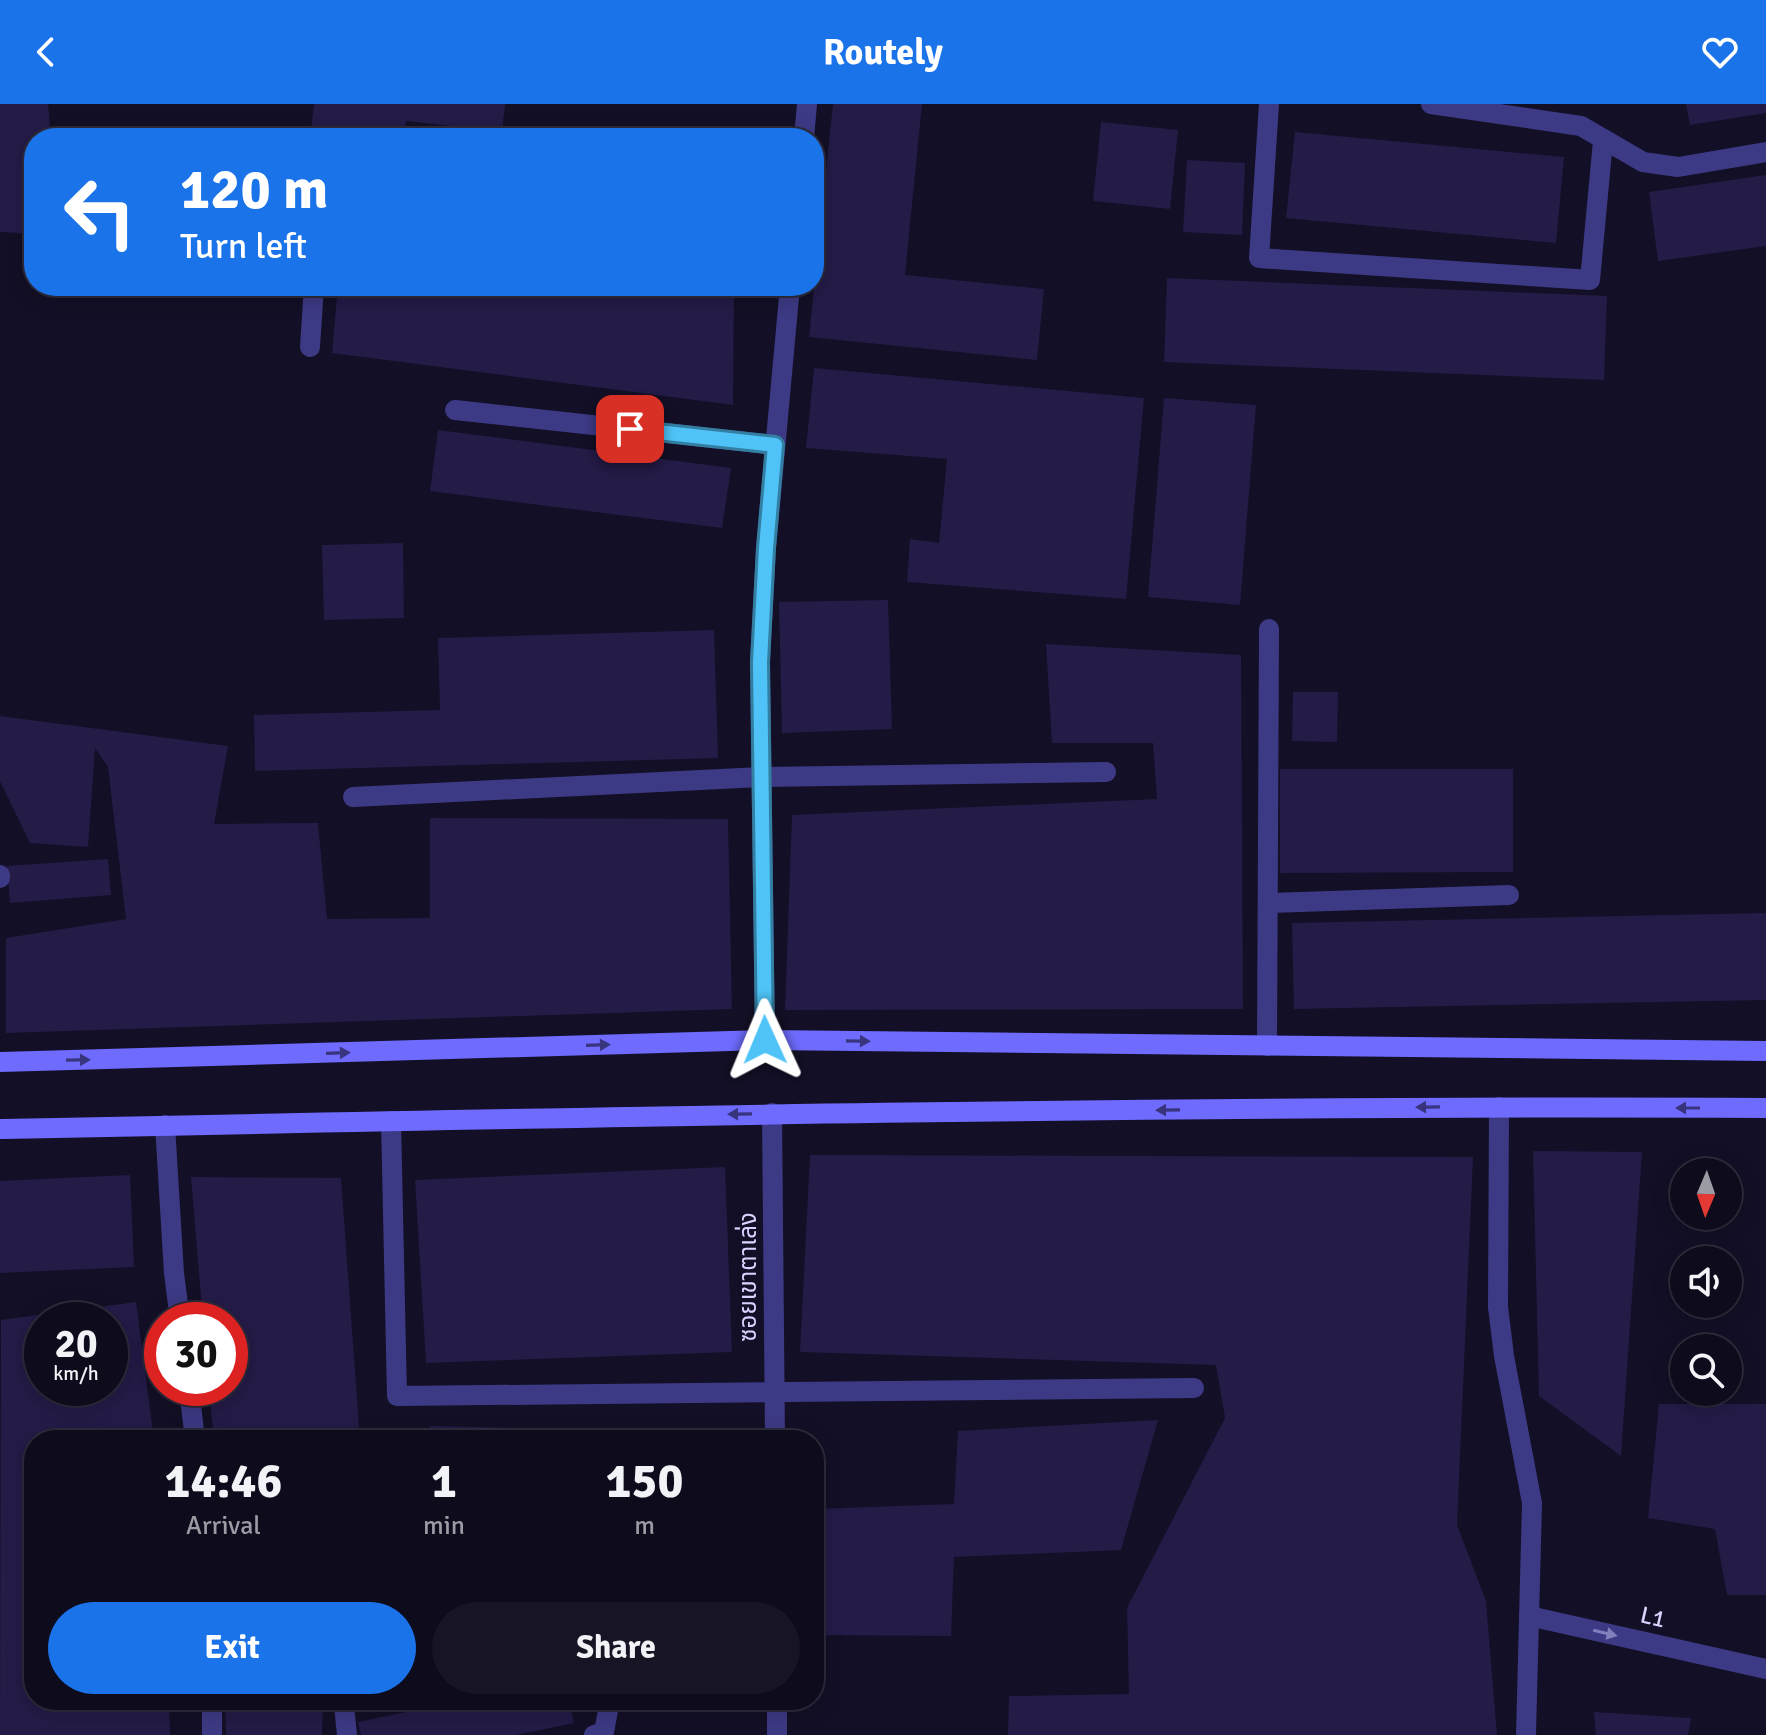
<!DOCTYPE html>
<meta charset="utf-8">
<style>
body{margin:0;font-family:Signika,"Noto Sans Thai",sans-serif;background:#171425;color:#f1f3f6;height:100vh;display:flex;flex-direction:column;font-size:30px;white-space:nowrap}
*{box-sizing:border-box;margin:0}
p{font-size:26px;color:#9b9ba3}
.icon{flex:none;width:44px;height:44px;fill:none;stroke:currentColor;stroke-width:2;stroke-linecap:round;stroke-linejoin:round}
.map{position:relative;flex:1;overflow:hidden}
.details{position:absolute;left:24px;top:1326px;width:800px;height:280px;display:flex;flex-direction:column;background:#0e0b1c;border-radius:32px;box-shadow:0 4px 20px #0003,0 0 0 2px #2e2b3b}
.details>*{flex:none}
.guide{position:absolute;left:24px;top:24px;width:800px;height:168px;border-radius:32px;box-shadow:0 4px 20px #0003,0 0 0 2px #2e2b3b;background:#1a73e8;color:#fff;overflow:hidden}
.needle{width:52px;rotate:182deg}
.controls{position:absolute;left:1670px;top:1054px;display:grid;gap:16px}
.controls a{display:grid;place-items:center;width:72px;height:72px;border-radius:50%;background:#0e0b1c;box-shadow:0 4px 20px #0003,0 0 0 2px #2e2b3b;font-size:40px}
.speed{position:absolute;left:24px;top:1198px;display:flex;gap:16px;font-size:40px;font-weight:700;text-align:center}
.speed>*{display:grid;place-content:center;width:104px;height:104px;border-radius:50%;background:#0e0b1c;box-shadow:0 4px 20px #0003,0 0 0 2px #2e2b3b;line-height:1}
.speed small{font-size:20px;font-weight:400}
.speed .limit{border:12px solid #d22;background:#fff;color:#111}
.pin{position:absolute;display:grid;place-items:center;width:68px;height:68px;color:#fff;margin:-34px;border-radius:16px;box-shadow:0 4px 12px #0006}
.me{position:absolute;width:88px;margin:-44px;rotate:359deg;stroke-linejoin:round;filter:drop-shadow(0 0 6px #0008)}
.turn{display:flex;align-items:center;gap:28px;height:168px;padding:0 24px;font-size:36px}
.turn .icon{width:104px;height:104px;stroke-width:2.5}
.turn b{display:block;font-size:56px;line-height:68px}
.eta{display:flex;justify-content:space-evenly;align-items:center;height:136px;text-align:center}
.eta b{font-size:48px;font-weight:700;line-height:56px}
.button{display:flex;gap:16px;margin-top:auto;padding:16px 24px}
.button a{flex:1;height:92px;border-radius:48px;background:#1a73e8;color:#fff;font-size:32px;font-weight:700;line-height:92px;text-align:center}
.button a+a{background:#171425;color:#f1f3f6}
header{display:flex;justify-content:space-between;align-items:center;height:104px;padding:0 24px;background:#1a73e8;color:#fff;font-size:36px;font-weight:700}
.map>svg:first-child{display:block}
</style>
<header><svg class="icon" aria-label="back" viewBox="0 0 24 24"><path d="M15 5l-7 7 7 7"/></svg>Routely<svg class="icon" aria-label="heart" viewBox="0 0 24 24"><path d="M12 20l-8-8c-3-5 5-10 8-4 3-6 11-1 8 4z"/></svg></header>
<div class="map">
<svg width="1766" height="1631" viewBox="0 0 1766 1631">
<rect width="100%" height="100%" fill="#130f26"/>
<g fill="#241b47" fill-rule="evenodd">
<path d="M0 0H48L51 34H34V130L0 128Z"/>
<path d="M314 0H505L502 28 406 17 404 34H310Z"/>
<path d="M833 0H922L905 171 1044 185 1037 256 809 233Z"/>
<path d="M1686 0H1766V9L1690 21Z"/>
<path d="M1101 18 1178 26 1170 105 1093 97Z"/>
<path d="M1295 28 1564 53 1556 139 1286 114Z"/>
<path d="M1187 56 1245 59 1242 131 1183 128Z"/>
<path d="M1766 71V142L1658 157 1649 88Z"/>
<path d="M1167 174 1607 192 1604 276 1164 258Z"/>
<path d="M338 182H734L733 301 332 249Z"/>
<path d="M814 264 1144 294 1126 495 907 478 910 435 939 439 947 355 806 344Z"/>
<path d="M1164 294 1256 301 1240 501 1148 493Z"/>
<path d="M438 326 731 364 722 424 430 387Z"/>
<path d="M403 439 404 514 324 516 322 441Z"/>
<path d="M888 496 892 625 782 629 779 498Z"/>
<path d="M714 526 718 654 255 667 254 611 440 606 438 534Z"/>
<path d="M1046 540 1241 551 1243 905 785 906 792 711 1157 695 1153 639H1052Z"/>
<path d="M1293 588H1338L1337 638 1292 637Z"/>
<path d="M0 612 228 642 214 720 318 719 327 815 430 814V714L728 715 732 905 6 929V834L126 815 108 663 95 644 88 743 30 739 0 677Z"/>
<path d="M1280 665H1513V768L1280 769Z"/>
<path d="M108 755 111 791 10 799 7 762Z"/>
<path d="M1766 809V896L1294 905 1292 819Z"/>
<path d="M1533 1047 1642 1048 1621 1352 1539 1292Z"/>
<path d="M810 1051 1473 1053 1457 1421 1486 1497 1497 1631H1008L1009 1592 1129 1590 1127 1504 1225 1314 1216 1261 800 1248Z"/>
<path d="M725 1063 732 1248 426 1259 415 1076Z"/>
<path d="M130 1071 134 1163 0 1169V1077Z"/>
<path d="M191 1073 341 1074 360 1336H214L209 1284H230V1216H203Z"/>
<path d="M136 1198 154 1336H34V1596H169L170 1631H0L1 1216ZM42 1216H110V1284H42Z"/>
<path d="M1659 1300H1766V1491H1727L1715 1425 1648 1414Z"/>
<path d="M1158 1316 1121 1446 954 1453 951 1532 814 1531V1405L954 1400 958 1327Z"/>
<path d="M430 1322 730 1329V1336H428Z"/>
<path d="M225 1596H323L322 1631H226Z"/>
<path d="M464 1596H569L574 1619 516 1631H361L358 1618Z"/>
<path d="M1594 1608 1691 1614 1688 1631H1596Z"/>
</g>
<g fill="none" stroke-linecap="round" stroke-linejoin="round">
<g stroke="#3d3a85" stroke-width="20">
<path d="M1269 0 1259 154 1590 176 1603 37"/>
<path d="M1431 0 1581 22 1643 58 1678 63 1766 48"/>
<path d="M804 34 807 0"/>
<path d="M310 243 314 182"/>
<path d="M455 306 775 341"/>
<path d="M353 693 761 673 1106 668"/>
<path d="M0 771V774"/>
<path d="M1268 799 1509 791"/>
<path d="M765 936 760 558 766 444 790 182"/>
<path d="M1267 942 1269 525"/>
<path d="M1499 1003 1498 1203 1504 1252 1532 1399 1526 1631"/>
<path d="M772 1009 775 1336"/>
<path d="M391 1017 397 1292 1194 1284"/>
<path d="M165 1021 174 1169 180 1216"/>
<path d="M189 1284 195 1336"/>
<path d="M1529 1512 1766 1565"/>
<path d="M212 1596V1631"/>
<path d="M777 1596V1631"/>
<path d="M347 1631 344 1601 360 1596"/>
<path d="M594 1631 604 1628 610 1596"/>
</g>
<g stroke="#6f6bff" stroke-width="20">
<path d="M0 958 765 936 1766 947"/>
<path d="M0 1025C589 1013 1177 1001 1766 1004"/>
</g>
</g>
<defs><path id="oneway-solid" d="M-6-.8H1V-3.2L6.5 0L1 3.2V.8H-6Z" transform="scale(2)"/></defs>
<g fill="#38347d">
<use href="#oneway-solid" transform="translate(858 937) rotate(1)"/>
<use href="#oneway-solid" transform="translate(598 941) rotate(-2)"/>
<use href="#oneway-solid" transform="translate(338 949) rotate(-2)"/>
<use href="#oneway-solid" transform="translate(78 956) rotate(-1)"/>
<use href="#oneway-solid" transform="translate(1428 1003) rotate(179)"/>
<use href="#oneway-solid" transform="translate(1688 1004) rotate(-180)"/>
<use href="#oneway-solid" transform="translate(1168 1006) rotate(179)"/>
<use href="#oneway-solid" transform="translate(740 1010) rotate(179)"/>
</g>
<use fill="#837fbc" href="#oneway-solid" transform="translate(1605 1529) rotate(13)"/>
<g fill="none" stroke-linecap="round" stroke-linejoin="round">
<defs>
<path id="route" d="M630 325 775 341 766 444 760 558 765 936"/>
</defs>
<use href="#route" stroke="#337fa1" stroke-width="20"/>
<use href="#route" stroke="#4fc3f7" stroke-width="14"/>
</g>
<g text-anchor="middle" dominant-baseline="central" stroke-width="8" stroke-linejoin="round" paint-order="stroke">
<g font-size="24" fill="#d9d4ff" stroke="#130f26">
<text transform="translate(748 1173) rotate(-90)">ซอยเขาตาเล่ง</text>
<text transform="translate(1653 1513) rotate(13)">L1</text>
</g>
</g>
</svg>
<div class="controls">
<a><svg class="needle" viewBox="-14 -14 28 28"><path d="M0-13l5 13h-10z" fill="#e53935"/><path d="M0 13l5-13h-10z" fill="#9b9ba3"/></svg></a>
<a><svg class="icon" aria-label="sound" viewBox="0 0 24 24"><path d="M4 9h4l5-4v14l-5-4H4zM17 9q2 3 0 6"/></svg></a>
<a><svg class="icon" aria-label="search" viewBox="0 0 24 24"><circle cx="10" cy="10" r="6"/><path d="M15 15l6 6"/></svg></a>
</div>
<div class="speed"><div>20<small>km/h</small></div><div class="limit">30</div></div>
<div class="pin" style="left:630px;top:325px;background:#d93025"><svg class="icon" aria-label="arrive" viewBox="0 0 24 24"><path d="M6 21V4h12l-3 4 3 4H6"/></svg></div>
<svg class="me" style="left:765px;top:936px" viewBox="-20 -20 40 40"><path d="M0-17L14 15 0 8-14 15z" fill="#4fc3f7" stroke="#fff" stroke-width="4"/></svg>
<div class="guide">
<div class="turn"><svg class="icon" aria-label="left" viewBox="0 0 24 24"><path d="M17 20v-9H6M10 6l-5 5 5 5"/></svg><div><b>120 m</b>Turn left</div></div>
</div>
<section class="details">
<div class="eta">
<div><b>14:46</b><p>Arrival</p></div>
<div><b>1</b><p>min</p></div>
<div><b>150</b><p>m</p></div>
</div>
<div class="button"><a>Exit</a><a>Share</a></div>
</section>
</div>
